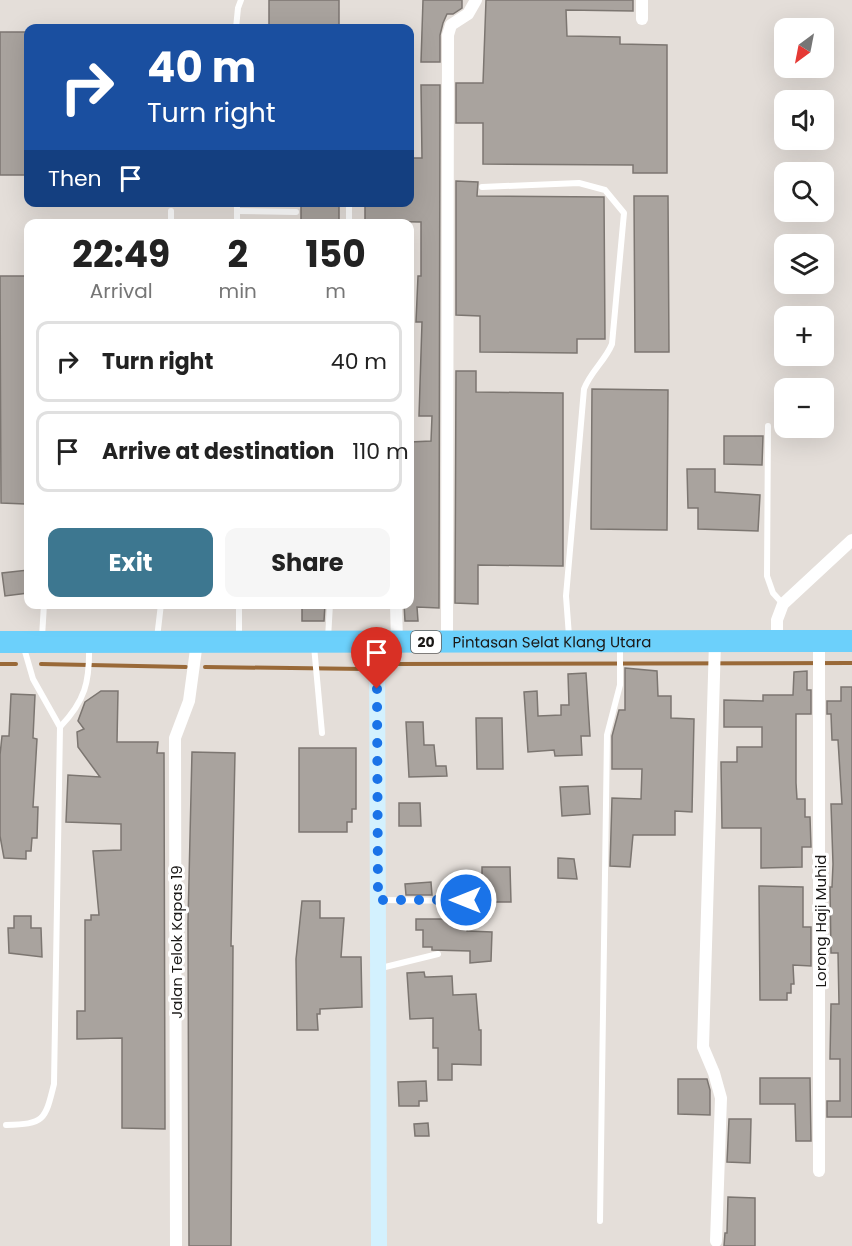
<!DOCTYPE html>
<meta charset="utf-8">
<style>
body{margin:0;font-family:Poppins,sans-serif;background:#f6f6f6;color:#222;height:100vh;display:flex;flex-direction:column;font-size:22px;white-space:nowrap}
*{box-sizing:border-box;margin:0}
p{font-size:20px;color:#767676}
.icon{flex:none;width:33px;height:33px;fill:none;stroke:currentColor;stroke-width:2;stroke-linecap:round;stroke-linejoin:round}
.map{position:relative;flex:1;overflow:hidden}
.details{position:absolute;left:24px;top:219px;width:390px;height:390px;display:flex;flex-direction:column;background:#fff;border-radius:12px;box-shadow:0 6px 24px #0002}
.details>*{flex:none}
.top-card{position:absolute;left:24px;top:24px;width:390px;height:183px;border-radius:12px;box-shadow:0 6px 24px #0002;background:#1a4fa0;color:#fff;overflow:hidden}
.needle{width:39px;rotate:212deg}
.tools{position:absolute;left:774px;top:18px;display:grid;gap:12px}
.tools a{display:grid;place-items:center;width:60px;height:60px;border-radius:12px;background:#fff;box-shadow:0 6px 24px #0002;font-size:30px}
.pin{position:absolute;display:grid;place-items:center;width:51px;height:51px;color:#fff;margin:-62px -26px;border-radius:50% 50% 50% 0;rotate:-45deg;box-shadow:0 0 6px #0007}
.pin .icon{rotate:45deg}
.me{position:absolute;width:66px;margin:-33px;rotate:270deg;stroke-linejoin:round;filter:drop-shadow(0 0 4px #0008)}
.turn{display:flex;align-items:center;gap:21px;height:126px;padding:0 24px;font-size:27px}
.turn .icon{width:78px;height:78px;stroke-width:2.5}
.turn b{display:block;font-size:42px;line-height:51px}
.then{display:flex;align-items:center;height:57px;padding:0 24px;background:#0003;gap:12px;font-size:22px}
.eta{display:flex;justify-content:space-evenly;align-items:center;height:102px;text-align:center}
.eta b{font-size:36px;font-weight:700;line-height:42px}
.button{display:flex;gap:12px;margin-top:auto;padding:12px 24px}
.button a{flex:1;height:69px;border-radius:12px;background:#3d7790;color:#fff;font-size:24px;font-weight:700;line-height:69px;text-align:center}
.button a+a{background:#f6f6f6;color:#222}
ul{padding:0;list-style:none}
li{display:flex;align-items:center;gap:18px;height:81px;margin:0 12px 9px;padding:0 12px;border:3px solid #e0e0e0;border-radius:12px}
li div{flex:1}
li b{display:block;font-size:22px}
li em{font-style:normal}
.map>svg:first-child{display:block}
</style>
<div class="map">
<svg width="852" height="1246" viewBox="0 0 852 1246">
<rect width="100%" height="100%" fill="#e4ded9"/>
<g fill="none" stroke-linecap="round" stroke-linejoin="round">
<g stroke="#996938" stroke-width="4">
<path d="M0 664H16"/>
<path d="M41 664 186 667"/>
<path d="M391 664 852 663"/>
<path d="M205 667 365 669"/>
</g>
</g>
<g fill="#a9a39e" stroke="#7c7671" stroke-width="1.5">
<path d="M269 0H339V28L269 27Z"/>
<path d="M423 0H462V8L453 14H447L443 23 440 35V62H421Z"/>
<path d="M486 0H633V11L566 10 567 36 620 37V44L667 45V173H633V165L483 164V123H456V83H483Z"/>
<rect x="0" y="32" width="28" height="143"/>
<path d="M421 85H440L439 608 417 607 418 621H405L404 604H410V442L431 441 432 416H419L422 322H416L418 276H421V222L365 221V202H410V158H422Z"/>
<path d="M456 181 478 182 477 196 604 197 605 339H577V353L480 352V316L456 315Z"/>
<path d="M634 196H668L669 352H635Z"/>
<rect x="301" y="202" width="38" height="22"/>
<path d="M0 276H28V444H25V504L1 503Z"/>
<path d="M456 371H476V392L563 393V566L478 565V604L455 603Z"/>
<path d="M592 389 668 390 667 530 591 529Z"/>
<path d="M724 436H763L762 465 724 464Z"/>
<path d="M687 469H715V492L760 495 758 531 698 529V508H688Z"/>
<path d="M28 570V593L5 596 2 573Z"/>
<path d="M302 604H325L324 621H302Z"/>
<path d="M625 668 657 671 658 696H671V718L694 719 692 812 675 811V835H633L630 867 610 866 612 798 641 799 642 769H612V736L619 710H625Z"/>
<path d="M807 671V690H811V714H796V783L797 799H805V817H810L811 847H802V867L761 868V828H722L721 762H737V747H762V727H724V700L763 701V695H793L794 672Z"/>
<path d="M586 673 590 736H581L582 755 555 756 554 750 528 752 524 692 537 691 538 716 561 715V705H569L568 674Z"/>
<path d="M841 687H852V1117H827V1101H840V1059H830L831 1004H839L838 953H831L830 887H832L833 864 831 804H842L838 740H832L831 714H827V701H841Z"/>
<path d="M101 691H118L117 742H158L157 753H164L165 1129 122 1128V1038L77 1039V1011H85V920H91V915H99L93 851 121 850V824L66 822 68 775 100 777 78 747 77 732 84 729 78 721 85 702Z"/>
<path d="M11 694 35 695 33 738 37 739 33 807H38L37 838H32L31 851H26V859L4 858 0 836V755L2 736H9Z"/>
<path d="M476 718H502L503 769H477Z"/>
<path d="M406 722H423L424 745H434L436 766H446L447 776 409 777Z"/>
<path d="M299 748H356V809H352V822H347V832H299Z"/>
<path d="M192 752 235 753 231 946H233L231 1246H189L188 922Z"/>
<path d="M588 786 590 814 562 816 560 787Z"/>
<path d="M399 803H420L421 826H399Z"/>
<path d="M558 858 574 859 577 879 558 878Z"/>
<path d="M482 867H510L511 902H482Z"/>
<path d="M431 882 432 895H406L405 884Z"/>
<path d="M759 886 803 887V927H811V966L793 965 794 984H791V993H787V1000H760Z"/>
<path d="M302 901H320V918H344L341 957H361L362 1007 320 1009V1014H317L318 1030H297L296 959Z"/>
<path d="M14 916H31V928H41L42 957 9 953 8 928H14Z"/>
<path d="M451 916H467V931L492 932 491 961 470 963V951L432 950V947H423V930H416V919H451Z"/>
<path d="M424 972 425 977H428L452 976 453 995 476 994 479 1030H481V1065L452 1064V1080H438V1048H433V1018L410 1019 407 973Z"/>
<path d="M760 1078H810L811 1141H796L795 1104H760Z"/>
<path d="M678 1079H707L710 1090V1115L678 1114Z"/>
<path d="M426 1081 427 1101H419V1106H399L398 1082Z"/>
<path d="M729 1119H751L750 1163 727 1162Z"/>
<path d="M428 1123 429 1136H415L414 1124Z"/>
<path d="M728 1197 755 1198V1246H724L725 1233H727Z"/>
</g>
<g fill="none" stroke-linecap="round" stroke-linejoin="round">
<g stroke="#fff" stroke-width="6">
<path d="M236 28 238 8 241 0"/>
<path d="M482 187 579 183 605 190 624 213 612 344C605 361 591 371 584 389L566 596 569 636"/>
<path d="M237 202V224"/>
<path d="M237 211 296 212"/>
<path d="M171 224V211"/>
<path d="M349 224V202"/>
<path d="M768 426 767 576 773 593 783 604"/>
<path d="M42 637 44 604"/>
<path d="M157 638 161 604"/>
<path d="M239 638V604"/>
<path d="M328 638 330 604"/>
<path d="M314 646 322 733"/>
<path d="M24 648 33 679 60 727"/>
<path d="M380 900 466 901"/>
<path d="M381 968 438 954"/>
<path d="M6 1125C44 1124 45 1121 54 1084L60 727C85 701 90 682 89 645"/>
<path d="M600 1221 607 735 620 685V646"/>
</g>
<g stroke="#fff" stroke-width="12">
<path d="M642 19V0"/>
<path d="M396 604 397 642"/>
<path d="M447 641 448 35 451 25 468 14 476 0"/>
<path d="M715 642 703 1047 714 1073 721 1098 716 1241"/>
<path d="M777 643V620L783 604 852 540"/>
<path d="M819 1171V641"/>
<path d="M176 1246 175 738 189 701 197 642"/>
</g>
<path stroke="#d3f1fe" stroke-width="16" d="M377 642 379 1246"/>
<path stroke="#6cd0fb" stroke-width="22" id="s1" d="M0 642 852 641"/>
</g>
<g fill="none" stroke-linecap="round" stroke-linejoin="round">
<path stroke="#1a73e8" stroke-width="10" stroke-dasharray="0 18" d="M377 689 378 900H466"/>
</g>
<g text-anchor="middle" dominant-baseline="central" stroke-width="6" stroke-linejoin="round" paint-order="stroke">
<rect fill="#fff" stroke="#5f5d5c" stroke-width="1.5" x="411" y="631" width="30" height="22" rx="4.5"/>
<g font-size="14" font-weight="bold" fill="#1a1816">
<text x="426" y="642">20</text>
</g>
<g font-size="15" fill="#1a1816" stroke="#fff">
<text stroke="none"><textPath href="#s1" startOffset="552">Pintasan Selat Klang Utara</textPath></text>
<text transform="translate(820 921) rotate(-90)">Lorong Haji Muhid</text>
<text transform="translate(176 942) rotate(-90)">Jalan Telok Kapas 19</text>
</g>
</g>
</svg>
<div class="tools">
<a><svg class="needle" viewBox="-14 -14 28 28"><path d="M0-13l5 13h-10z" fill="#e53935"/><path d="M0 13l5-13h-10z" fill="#767676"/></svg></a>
<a><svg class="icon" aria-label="sound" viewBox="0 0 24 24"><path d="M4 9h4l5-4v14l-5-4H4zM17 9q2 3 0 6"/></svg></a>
<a><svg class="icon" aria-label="search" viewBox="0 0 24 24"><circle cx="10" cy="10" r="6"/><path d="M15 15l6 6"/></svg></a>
<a><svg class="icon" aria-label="layers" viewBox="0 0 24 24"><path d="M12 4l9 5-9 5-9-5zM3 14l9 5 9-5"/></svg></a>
<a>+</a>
<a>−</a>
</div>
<div class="pin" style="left:377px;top:689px;background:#d93025"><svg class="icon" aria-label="arrive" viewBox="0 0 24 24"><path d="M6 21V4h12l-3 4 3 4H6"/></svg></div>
<svg class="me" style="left:466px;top:900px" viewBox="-20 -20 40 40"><circle r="17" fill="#1a73e8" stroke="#fff" stroke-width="3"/><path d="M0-11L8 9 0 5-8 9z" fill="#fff"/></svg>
<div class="top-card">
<div class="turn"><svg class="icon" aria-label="right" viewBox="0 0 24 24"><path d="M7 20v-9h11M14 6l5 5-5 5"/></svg><div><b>40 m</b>Turn right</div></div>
<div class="then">Then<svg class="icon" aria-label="arrive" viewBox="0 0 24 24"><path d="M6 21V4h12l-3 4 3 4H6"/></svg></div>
</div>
<section class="details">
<div class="eta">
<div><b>22:49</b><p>Arrival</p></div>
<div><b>2</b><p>min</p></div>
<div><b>150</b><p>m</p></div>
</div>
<ul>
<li><svg class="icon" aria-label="right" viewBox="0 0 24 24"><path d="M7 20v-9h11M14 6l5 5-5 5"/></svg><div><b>Turn right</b></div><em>40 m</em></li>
<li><svg class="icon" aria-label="arrive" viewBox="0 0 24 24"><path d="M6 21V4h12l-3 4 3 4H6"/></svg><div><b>Arrive at destination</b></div><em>110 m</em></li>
</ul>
<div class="button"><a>Exit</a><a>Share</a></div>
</section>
</div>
